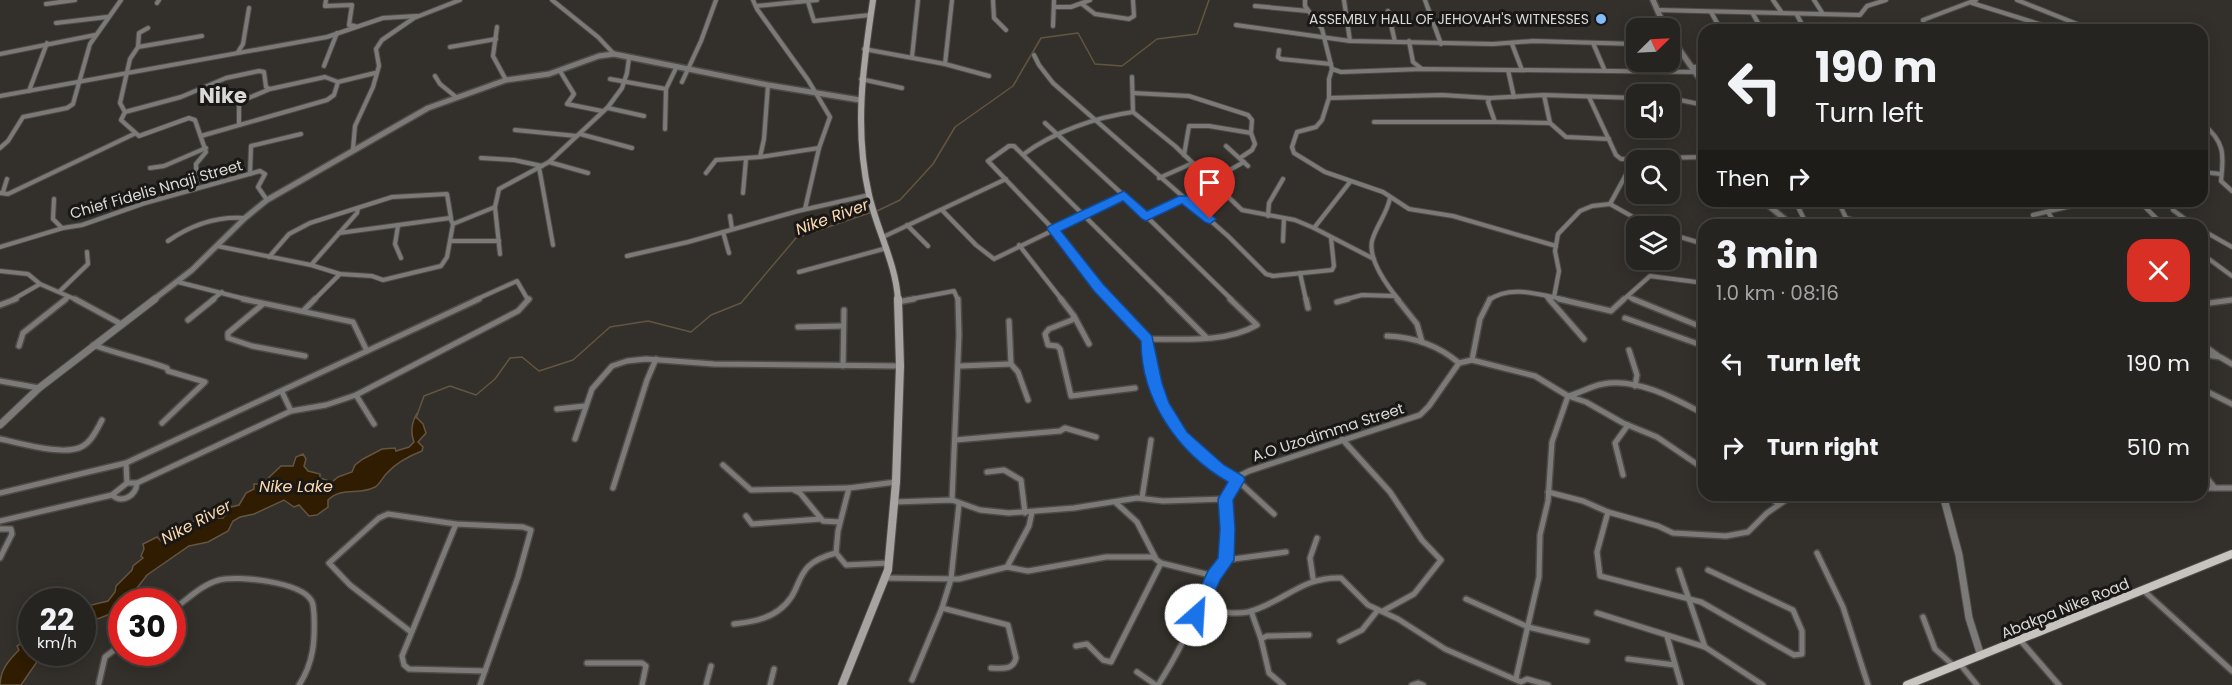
<!DOCTYPE html>
<meta charset="utf-8">
<style>
body{margin:0;font-family:Poppins,sans-serif;background:#2e2c29;color:#f1f3f6;height:100vh;display:flex;flex-direction:column;font-size:22px;white-space:nowrap}
*{box-sizing:border-box;margin:0}
p{font-size:20px;color:#a4a4a5}
.icon{flex:none;width:33px;height:33px;fill:none;stroke:currentColor;stroke-width:2;stroke-linecap:round;stroke-linejoin:round}
.map{position:relative;flex:1;overflow:hidden}
.drawer{position:absolute;left:1698px;top:219px;width:510px;height:282px;display:flex;flex-direction:column;background:#262420;border-radius:18px;box-shadow:0 3px 15px #0003,0 0 0 2px #42413e}
.drawer>*{flex:none}
.top-card{position:absolute;left:1698px;top:24px;width:510px;height:183px;border-radius:18px;box-shadow:0 3px 15px #0003,0 0 0 2px #42413e;background:#262420;color:#f1f3f6;overflow:hidden}
.needle{width:39px;rotate:66deg}
.controls{position:absolute;left:1626px;top:18px;display:grid;gap:12px}
.controls a{display:grid;place-items:center;width:54px;height:54px;border-radius:12px;background:#262420;box-shadow:0 3px 15px #0003,0 0 0 2px #42413e;font-size:30px}
.speed{position:absolute;left:18px;top:588px;display:flex;gap:12px;font-size:30px;font-weight:700;text-align:center}
.speed>*{display:grid;place-content:center;width:78px;height:78px;border-radius:50%;background:#262420;box-shadow:0 3px 15px #0003,0 0 0 2px #42413e;line-height:1}
.speed small{font-size:15px;font-weight:400}
.speed .limit{border:9px solid #d22;background:#fff;color:#111}
.pin{position:absolute;display:grid;place-items:center;width:51px;height:51px;color:#fff;margin:-62px -26px;border-radius:50% 50% 50% 0;rotate:-45deg;box-shadow:0 0 6px #0007}
.pin .icon{rotate:45deg}
.me{position:absolute;width:66px;margin:-33px;rotate:26deg;stroke-linejoin:round;filter:drop-shadow(0 0 4px #0008)}
.turn{display:flex;align-items:center;gap:21px;height:126px;padding:0 18px;font-size:27px}
.turn .icon{width:78px;height:78px;stroke-width:2.5}
.turn b{display:block;font-size:42px;line-height:51px}
.then{display:flex;align-items:center;height:57px;padding:0 18px;background:#0003;gap:12px;font-size:22px}
.round{display:grid;place-items:center;flex:none;width:63px;height:63px;border-radius:18px;background:#2e2c29}
.head{display:flex;align-items:center;justify-content:space-between;height:102px;padding:0 18px}
h1{font-size:36px;font-weight:700;line-height:45px}
ul{padding:0;list-style:none}
li{display:flex;align-items:center;gap:18px;height:84px;padding:0 18px}
li div{flex:1}
li b{display:block;font-size:22px}
li em{font-style:normal}
.map>svg:first-child{display:block}
</style>
<div class="map">
<svg width="2232" height="685" viewBox="0 0 2232 685">
<rect width="100%" height="100%" fill="#33302b"/>
<g fill="#2f1c01" stroke="#635541" stroke-width="1.5">
<path d="M417 413 416 417 423 424 426 433 418 442 423 447 422 451C409 456 396 463 387 473 382 478 380 484 375 487 359 496 342 486 328 500V507L317 515 309 516 299 505 294 507 284 500 254 514 240 517 233 521 228 531 208 542 189 546 147 575 127 601 122 602 121 607 115 612 100 618 83 622V607L108 601 115 592 116 586 132 570 133 566 143 558 141 556 144 549 143 544 157 537 161 541 169 538 171 529 214 514V518H223L231 507 239 505 246 493 254 489V484H262L281 466H293L296 457 303 454 306 459 304 466 308 471 320 474V478L332 482 338 477 352 472 355 465 363 459 382 449 395 448 396 451 409 447 414 442C410 432 412 422 417 413Z"/>
<path d="M31 631 32 652 43 653 21 685H0C0 670 9 660 19 650L17 646 28 640Z"/>
</g>
<g fill="none" stroke-linecap="round" stroke-linejoin="round">
<g stroke="#635541" stroke-width="1.5">
<path d="M877 211 900 200 933 164 955 127 1013 86 1041 38 1078 33 1095 64 1122 66 1157 39 1197 34 1209 0"/>
<path d="M416 418 424 396 450 386 476 395 495 379 510 358 522 357 539 371 573 360 610 327 648 321 691 332 711 315 741 303 796 238 872 212"/>
</g>
<defs>
<g id="minor-far1">
<path d="M326 0 325 6 352 5 349 25 355 26"/>
<path d="M552 0 598 37 614 54"/>
<path d="M753 0 757 9 808 80 830 117 819 148 805 209"/>
<path d="M993 0 994 18 1006 30"/>
<path d="M1305 0V6L1322 29 1332 69 1329 79V98L1322 120 1316 127 1297 132 1292 147 1294 153 1325 172 1383 192 1409 209 1453 216 1556 246"/>
<path d="M1344 0 1350 41"/>
<path d="M1425 0 1441 44"/>
<path d="M1773 0 1782 13"/>
<path d="M1814 0 1823 14"/>
<path d="M2017 0 2092 30"/>
<path d="M808 2 814 21 870 15"/>
<path d="M157 3 159 0"/>
<path d="M1972 3 2058 30"/>
<path d="M46 4 75 0"/>
<path d="M1082 4 1095 14 1129 19 1134 16 1133 0"/>
<path d="M756 6 817 0"/>
<path d="M1255 6 1308 11"/>
<path d="M1054 7H1071L1090 0"/>
<path d="M1657 10 1860 15 1867 6 1886 0"/>
<path d="M1388 11 1395 42"/>
<path d="M1711 12 1721 30"/>
<path d="M1753 14 1762 30"/>
<path d="M1797 15 1805 30"/>
<path d="M56 23 107 17"/>
<path d="M1236 25 1350 41 1493 44 1533 41 1636 44"/>
<path d="M1053 26 1054 0"/>
<path d="M1840 26 1844 30"/>
<path d="M497 27 493 56 506 80"/>
<path d="M148 28 139 33 138 47 130 59 120 103 125 112 181 97 226 78 259 71 264 72 266 87 270 89 325 77 338 82 375 73"/>
<path d="M1925 30 1923 20 1976 0"/>
<path d="M1409 41 1413 62 1422 69"/>
<path d="M1593 43 1605 71"/>
<path d="M1512 44 1522 70"/>
<path d="M138 47 202 36"/>
<path d="M450 47 496 39"/>
<path d="M864 49 945 64 989 76"/>
<path d="M1279 50 1278 57 1281 59 1331 64"/>
<path d="M238 52 243 44 249 8"/>
<path d="M0 54 95 35"/>
<path d="M1034 55 1039 65 1053 83 1228 236 1266 274 1273 276 1332 270 1334 266 1331 238"/>
<path d="M912 57 918 0"/>
<path d="M945 64 952 0"/>
<path d="M324 66 337 33"/>
<path d="M1693 67 1704 66"/>
<path d="M1332 69 1341 72 1422 69 1696 72"/>
<path d="M1508 70 1514 97"/>
<path d="M560 71 574 94 567 104 602 111"/>
<path d="M435 76 440 84 456 97"/>
<path d="M1132 77 1133 112"/>
<path d="M610 79 666 89 665 129"/>
<path d="M861 79 902 88"/>
<path d="M682 82 701 41 716 0"/>
<path d="M666 89 677 66"/>
<path d="M29 91 47 43"/>
<path d="M1133 93 1189 96 1248 115 1252 120 1251 133 1255 144 1252 150 1240 158"/>
<path d="M1544 95 1550 123"/>
<path d="M0 96 327 37 383 18 417 16"/>
<path d="M1589 97 1616 155 1621 159 1704 157"/>
<path d="M1329 98 1442 95 1490 98 1544 95 1636 98"/>
<path d="M1490 98 1488 102 1495 122 1550 123 1566 137 1609 139"/>
<path d="M1670 98 1704 105"/>
<path d="M608 108 644 116"/>
<path d="M125 112 121 120 139 136 189 118 195 120 206 152 196 164 197 188"/>
<path d="M1374 122H1495"/>
<path d="M1045 123 1146 216 1232 300"/>
<path d="M2202 123C2225 142 2224 154 2221 181L2232 191"/>
<path d="M239 124V102L270 89"/>
<path d="M515 130 577 136"/>
<path d="M580 134 632 148"/>
<path d="M201 136 327 100 334 95 338 82"/>
<path d="M1226 146 1248 166"/>
<path d="M0 148 8 141 23 117 67 108 73 104 90 44 121 0"/>
<path d="M353 149 355 126 373 87 379 66 376 49 382 40 414 18 460 0"/>
<path d="M1024 154C1053 132 1097 117 1133 112L1175 146 1242 210 1295 220 1314 228"/>
<path d="M1184 155 1189 126H1209L1251 133"/>
<path d="M760 157 764 139 768 85"/>
<path d="M481 158 514 160 542 166"/>
<path d="M549 162 588 173"/>
<path d="M539 167 553 245"/>
<path d="M150 168 164 166 206 148"/>
<path d="M2202 172 2221 174"/>
<path d="M706 173 716 160 760 157 819 148"/>
<path d="M250 174 251 146 301 134"/>
<path d="M1159 178 1193 163"/>
<path d="M1210 181 1244 162"/>
<path d="M1350 182 1314 228 1374 259"/>
<path d="M3 192 7 179"/>
<path d="M0 193 8 194 134 134"/>
<path d="M743 193 746 159"/>
<path d="M1390 198C1387 214 1376 226 1372 241 1368 260 1388 287 1399 300"/>
<path d="M54 199 53 219 62 228"/>
<path d="M1795 201 1807 225"/>
<path d="M2139 201 2163 225"/>
<path d="M1839 203 1846 218 1870 225"/>
<path d="M1610 204 1634 160"/>
<path d="M1910 206 1969 205 1976 201"/>
<path d="M1798 207 1840 201"/>
<path d="M942 210 976 245 994 259 1124 196"/>
<path d="M2173 210 2193 225"/>
<path d="M2048 212 2056 225"/>
<path d="M2033 215 2071 206 2116 201"/>
<path d="M730 216 732 229"/>
<path d="M1146 216 1183 198"/>
<path d="M1268 216 1269 203 1283 179"/>
<path d="M907 225 928 246"/>
<path d="M398 226 395 244 401 258"/>
<path d="M2202 230 2232 247"/>
<path d="M723 232 729 253"/>
<path d="M339 233 450 218 453 224"/>
<path d="M1670 234 1704 244"/>
<path d="M883 237 1006 179"/>
<path d="M168 241C191 225 217 216 245 218"/>
<path d="M451 241H499"/>
<path d="M1283 241 1284 218"/>
<path d="M1019 245 1062 300"/>
<path d="M217 246 311 265 340 274 372 276 383 280 441 266 447 257 453 224 495 207"/>
<path d="M0 247 63 228 82 225 145 203 260 171 265 174 258 187 267 200"/>
<path d="M500 254 495 207 499 189 549 162 608 107 622 88 627 73 629 58"/>
<path d="M2202 254 2232 276"/>
<path d="M627 256 688 242 798 211 869 195"/>
<path d="M269 257 289 234 310 223 392 197 447 194 451 218"/>
<path d="M311 265 357 213 358 208"/>
<path d="M0 271 28 274 40 284 77 300"/>
<path d="M799 272 887 248"/>
<path d="M1300 273 1306 300"/>
<path d="M178 282 249 300"/>
<path d="M60 291 88 264 87 252"/>
<path d="M1546 296 1550 300"/>
<path d="M1554 297 1559 271 1555 251 1558 234 1580 211 1592 206 1610 204 1649 226"/>
<path d="M1628 297 1636 300"/>
<path d="M12 300 40 284"/>
<path d="M64 300 68 297"/>
<path d="M212 300 222 292"/>
<path d="M314 300 340 274"/>
<path d="M475 300 517 281 528 300"/>
<path d="M906 300 954 291 958 300"/>
<path d="M1112 300 1053 229 988 161 1009 146H1014L1169 300"/>
<path d="M1343 300 1362 295 1395 296"/>
<path d="M1489 300C1510 284 1542 295 1566 300"/>
<path d="M1623 300 1650 276 1704 283"/>
<path d="M2229 300H2232"/>
</g>
<g id="minor">
<path d="M75 299 121 324"/>
<path d="M243 299 353 322 367 351"/>
<path d="M1061 299 1074 316 1072 320 1049 329 1045 334 1048 345 1057 346 1060 349 1071 396 1135 388"/>
<path d="M1110 299 1145 335 1149 363 1163 404 1182 437 1219 470 1237 480 1274 514"/>
<path d="M1168 299 1206 337"/>
<path d="M1306 299 1308 308"/>
<path d="M1397 299 1417 324 1422 342"/>
<path d="M1549 299 1584 339"/>
<path d="M1559 299 1611 311 1624 299"/>
<path d="M1633 299 1704 328"/>
<path d="M898 302 914 299"/>
<path d="M1337 302 1348 299"/>
<path d="M263 304 228 333V338L252 346 305 356"/>
<path d="M2202 304 2232 300"/>
<path d="M0 305 16 299"/>
<path d="M304 310 315 299"/>
<path d="M1074 316 1089 344"/>
<path d="M1625 318 1704 346"/>
<path d="M188 320 214 299"/>
<path d="M1009 321 1011 364 1018 372 1028 400"/>
<path d="M798 327 843 326"/>
<path d="M1387 336C1413 337 1439 346 1459 363"/>
<path d="M1147 339C1182 339 1226 343 1257 325L1230 299"/>
<path d="M2202 344 2217 355"/>
<path d="M93 345C118 354 142 359 167 368L168 371 205 382 162 423"/>
<path d="M19 346 23 333 66 299"/>
<path d="M1629 350 1637 375 1635 386"/>
<path d="M2202 354 2220 357 2232 364"/>
<path d="M1472 360 1480 319 1490 299"/>
<path d="M843 366 844 310"/>
<path d="M960 366 1011 364"/>
<path d="M0 381 39 388"/>
<path d="M2202 389 2232 404"/>
<path d="M282 392 291 411"/>
<path d="M356 395 374 424"/>
<path d="M1568 396C1580 393 1591 386 1603 384 1636 377 1676 399 1704 414"/>
<path d="M557 409 585 406"/>
<path d="M0 439C20 443 65 457 83 446 92 441 97 429 102 420"/>
<path d="M575 439 592 389 612 366 627 361 646 359 714 364 900 366"/>
<path d="M1342 439 1390 492 1422 540 1441 560 1414 594 1383 611"/>
<path d="M955 440 1060 431 1065 428 1096 437"/>
<path d="M723 465 751 490 849 488"/>
<path d="M987 472 1004 470 1021 480 1025 513"/>
<path d="M2202 472 2215 488"/>
<path d="M1623 475 1615 443 1628 425"/>
<path d="M127 483H137L291 411 326 405 356 395 518 311 529 299"/>
<path d="M613 488 647 380 656 359"/>
<path d="M2202 488H2232"/>
<path d="M794 490 800 493 823 521 840 522"/>
<path d="M1548 492 1583 501 1608 512 1658 526 1673 533 1726 536 1748 532 1767 513 1793 495"/>
<path d="M0 493 126 463 479 299"/>
<path d="M112 495C122 504 136 496 137 483"/>
<path d="M1766 495 1779 504"/>
<path d="M1142 498 1151 440"/>
<path d="M952 500 959 335 958 299"/>
<path d="M894 502 952 500 980 510 1009 513 1074 508 1137 498 1163 501 1225 499 1241 475 1249 471 1420 415 1429 406 1459 363 1472 360 1535 376 1568 396 1586 402 1623 423 1657 437 1704 469"/>
<path d="M1115 502 1137 522 1155 557"/>
<path d="M1608 512 1597 552 1600 576 1701 602 1794 655 1802 654V631L1793 610 1708 570"/>
<path d="M746 516 752 524 821 519"/>
<path d="M0 521 112 495 127 483 126 463"/>
<path d="M456 524 402 656 404 665 409 669 485 671"/>
<path d="M0 529H11L12 534 0 558"/>
<path d="M1817 553 1843 607 1868 685"/>
<path d="M1226 560 1286 552"/>
<path d="M889 563 846 565 836 553 838 531 849 488 896 482"/>
<path d="M1007 567 1028 571 1106 557H1153L1161 563 1214 576"/>
<path d="M1679 570 1705 647"/>
<path d="M885 578 959 579 1007 567 1029 526 1032 512"/>
<path d="M1313 578 1310 558 1317 538"/>
<path d="M2144 591 2232 671"/>
<path d="M1466 599 1528 627 1587 641"/>
<path d="M942 608 1008 625 1016 658C1013 671 1001 668 991 668"/>
<path d="M1201 608C1216 611 1233 615 1248 612 1283 603 1302 576 1341 578L1368 605 1398 619 1445 649 1521 682 1527 679 1548 685"/>
<path d="M172 610C187 600 201 585 219 580 238 575 300 582 311 600 314 604 313 609 314 614 315 640 314 662 299 685"/>
<path d="M1251 611 1261 639 1267 636 1309 635"/>
<path d="M1597 613 1705 647 1763 685"/>
<path d="M1923 617 1935 649 1954 666"/>
<path d="M734 624C749 622 766 620 779 610 807 589 789 565 836 553"/>
<path d="M411 632 350 585 329 563 379 518 388 514 456 524 523 527 531 530 518 577 480 685"/>
<path d="M1667 636 1681 685"/>
<path d="M1261 639 1269 673 1283 685"/>
<path d="M2020 640 2059 685"/>
<path d="M1340 641 1362 630 1378 610"/>
<path d="M1076 646 1087 644 1103 660 1111 662 1161 563"/>
<path d="M1628 659 1675 665"/>
<path d="M587 663H642L646 666 642 685"/>
<path d="M1960 664 1977 685"/>
<path d="M1137 672 1156 685"/>
<path d="M1516 678 1539 577 1540 535 1548 501 1552 442 1568 396"/>
<path d="M912 680 942 608 951 579 959 504"/>
<path d="M99 683 105 657 122 644"/>
<path d="M706 685 711 666"/>
<path d="M770 685 774 669"/>
<path d="M1158 685C1181 650 1195 616 1213 578 1216 572 1224 566 1226 559 1232 541 1227 517 1225 499"/>
<path d="M1412 685 1418 683 1423 685"/>
</g>
<g id="tertiary-far1">
<path d="M1653 0 1665 28"/>
<path d="M1670 36 1704 85"/>
<path d="M1763 201 1792 225"/>
<path d="M153 300 192 270 245 218 267 200 428 108 506 80 549 74 599 56 614 54 768 85 860 100"/>
</g>
<g id="tertiary">
<path d="M0 425 39 388 155 299"/>
<path d="M1943 495 1959 555 1969 618 1981 656"/>
</g>
<path id="secondary-far1" d="M873 0C863 66 854 129 869 195 877 230 896 264 898 300"/>
<path id="secondary" d="M842 685 888 570 896 482 900 366 898 299"/>
<path id="primary" d="M1907 685 2232 554"/>
</defs>
<use href="#minor-far1" stroke="#4e4b46" stroke-width="6"/>
<use href="#minor" stroke="#4e4b46" stroke-width="8"/>
<use href="#tertiary-far1" stroke="#4e4b46" stroke-width="8"/>
<use href="#tertiary" stroke="#4e4b46" stroke-width="9"/>
<use href="#secondary-far1" stroke="#4e4b46" stroke-width="8"/>
<use href="#secondary" stroke="#4e4b46" stroke-width="10"/>
<use href="#primary" stroke="#4e4b46" stroke-width="10"/>
<use href="#minor-far1" stroke="#7c7a78" stroke-width="4"/>
<use href="#minor" stroke="#7c7a78" stroke-width="5"/>
<use href="#tertiary-far1" stroke="#7c7a78" stroke-width="5"/>
<use href="#tertiary" stroke="#7c7a78" stroke-width="7"/>
<use href="#secondary-far1" stroke="#a6a3a0" stroke-width="6"/>
<use href="#secondary" stroke="#a6a3a0" stroke-width="8"/>
<use href="#primary" stroke="#c7c3bf" stroke-width="8"/>
</g>
<path fill="#1a73e8" stroke="#114b97" stroke-width="1.5" d="M1124 191 1147 211 1179 196H1188L1216 219 1210 224 1205 222 1182 204 1146 221 1142 219 1123 201 1061 231 1103 284 1152 336 1162 383 1169 403 1187 432 1224 465 1243 476 1245 480 1233 500 1235 529 1234 560 1220 580 1202 620 1196 622 1190 620 1188 615 1208 571 1218 558 1220 529 1218 499 1228 482C1178 453 1141 400 1141 341L1094 291 1047 229 1049 226Z"/>
<circle fill="#84bcfb" stroke="#1a1816" stroke-width="2" cx="1601" cy="19" r="6"/>
<g text-anchor="middle" dominant-baseline="central" stroke-width="6" stroke-linejoin="round" paint-order="stroke">
<g font-size="14" fill="#dbd9d6" stroke="#1a1816" text-anchor="end">
<text x="1589" y="19">ASSEMBLY HALL OF JEHOVAH'S WITNESSES</text>
</g>
<g font-size="15" fill="#dbd9d6" stroke="#1a1816">
<text transform="translate(156 189) rotate(-16)">Chief Fidelis Nnaji Street</text>
<text transform="translate(1328 432) rotate(-18)">A.O Uzodimma Street</text>
<text transform="translate(2065 608) rotate(-22)">Abakpa Nike Road</text>
</g>
<g font-size="16" font-style="italic" fill="#fbdab1" stroke="#1a1816">
<text transform="translate(832 217) rotate(-20)">Nike River</text>
<text x="296" y="486">Nike Lake</text>
<text transform="translate(196 522) rotate(-28)">Nike River</text>
</g>
<g font-size="21" font-weight="bold" fill="#dbd9d6" stroke="#1a1816">
<text x="223" y="95">Nike</text>
</g>
</g>
</svg>
<div class="controls">
<a><svg class="needle" viewBox="-14 -14 28 28"><path d="M0-13l5 13h-10z" fill="#e53935"/><path d="M0 13l5-13h-10z" fill="#a4a4a5"/></svg></a>
<a><svg class="icon" aria-label="sound" viewBox="0 0 24 24"><path d="M4 9h4l5-4v14l-5-4H4zM17 9q2 3 0 6"/></svg></a>
<a><svg class="icon" aria-label="search" viewBox="0 0 24 24"><circle cx="10" cy="10" r="6"/><path d="M15 15l6 6"/></svg></a>
<a><svg class="icon" aria-label="layers" viewBox="0 0 24 24"><path d="M12 4l9 5-9 5-9-5zM3 14l9 5 9-5"/></svg></a>
</div>
<div class="speed"><div>22<small>km/h</small></div><div class="limit">30</div></div>
<div class="pin" style="left:1210px;top:219px;background:#d93025"><svg class="icon" aria-label="arrive" viewBox="0 0 24 24"><path d="M6 21V4h12l-3 4 3 4H6"/></svg></div>
<svg class="me" style="left:1196px;top:615px" viewBox="-20 -20 40 40"><circle r="19" fill="#fff"/><path d="M0-13L10 11 0 6-10 11z" fill="#1a73e8"/></svg>
<div class="top-card">
<div class="turn"><svg class="icon" aria-label="left" viewBox="0 0 24 24"><path d="M17 20v-9H6M10 6l-5 5 5 5"/></svg><div><b>190 m</b>Turn left</div></div>
<div class="then">Then<svg class="icon" aria-label="right" viewBox="0 0 24 24"><path d="M7 20v-9h11M14 6l5 5-5 5"/></svg></div>
</div>
<section class="drawer">
<div class="head"><div><h1>3 min</h1><p>1.0 km · 08:16</p></div><a class="round" style="background:#d93025;color:#fff"><svg class="icon" aria-label="close" viewBox="0 0 24 24"><path d="M6 6l12 12M18 6L6 18"/></svg></a></div>
<ul>
<li><svg class="icon" aria-label="left" viewBox="0 0 24 24"><path d="M17 20v-9H6M10 6l-5 5 5 5"/></svg><div><b>Turn left</b></div><em>190 m</em></li>
<li><svg class="icon" aria-label="right" viewBox="0 0 24 24"><path d="M7 20v-9h11M14 6l5 5-5 5"/></svg><div><b>Turn right</b></div><em>510 m</em></li>
</ul>
</section>
</div>
